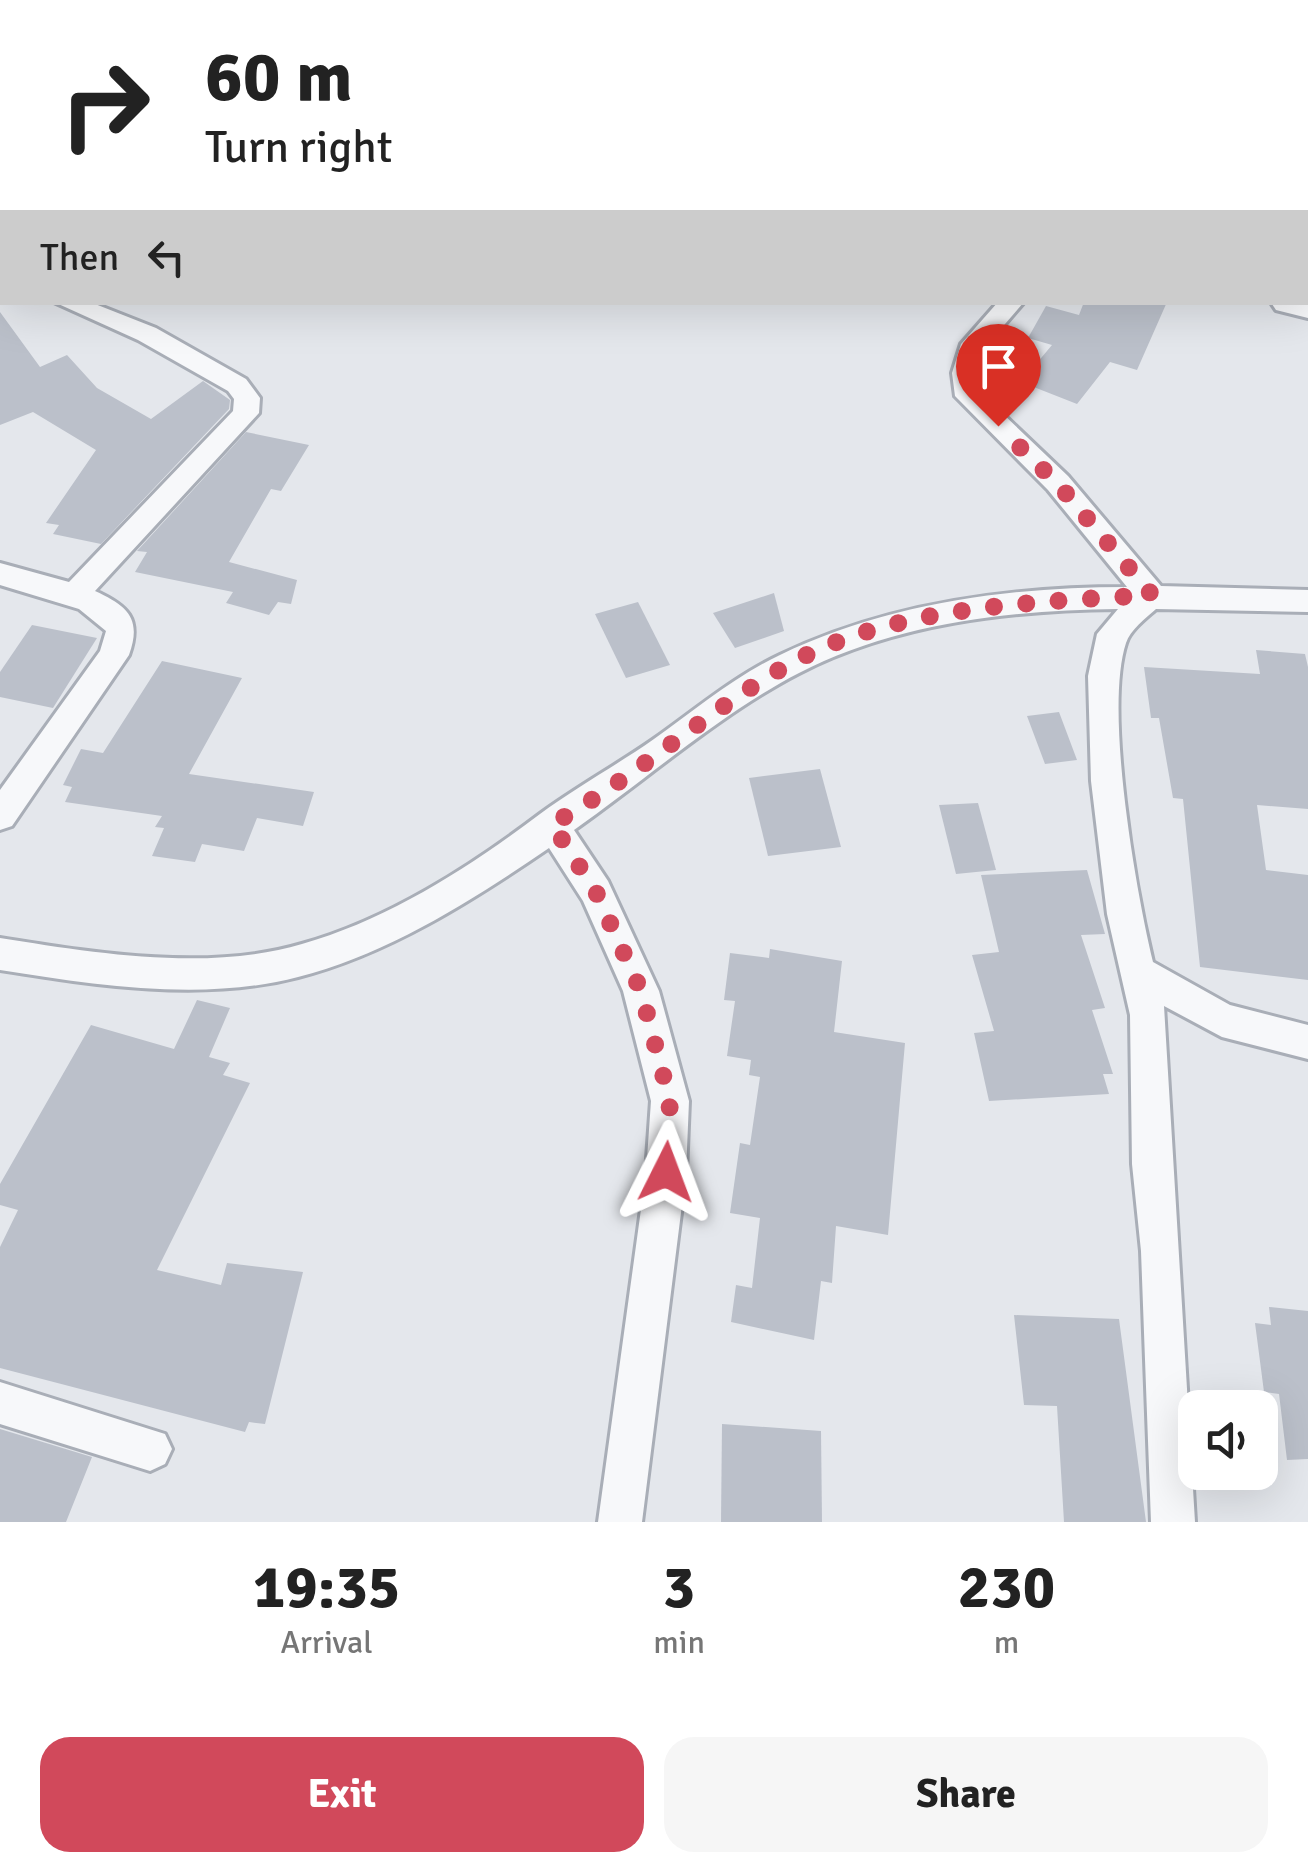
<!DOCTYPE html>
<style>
body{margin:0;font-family:Signika,sans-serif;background:#f6f6f6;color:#222;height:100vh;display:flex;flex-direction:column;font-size:38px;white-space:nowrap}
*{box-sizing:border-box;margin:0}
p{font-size:32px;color:#767676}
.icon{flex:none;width:55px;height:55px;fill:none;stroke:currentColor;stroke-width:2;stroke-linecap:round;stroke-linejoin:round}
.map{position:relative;height:1522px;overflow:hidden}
.drawer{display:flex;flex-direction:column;background:#fff;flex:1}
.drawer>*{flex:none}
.top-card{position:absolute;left:0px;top:0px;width:1310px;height:305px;box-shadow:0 10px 40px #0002;background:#fff;color:#222;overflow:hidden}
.buttons{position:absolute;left:1178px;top:1390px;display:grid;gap:20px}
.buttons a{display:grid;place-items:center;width:100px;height:100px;border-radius:20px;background:#fff;box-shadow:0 10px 40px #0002;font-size:50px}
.pin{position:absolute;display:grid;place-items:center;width:85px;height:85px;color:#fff;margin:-102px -42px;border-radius:50% 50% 50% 0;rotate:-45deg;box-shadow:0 0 10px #0007}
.pin .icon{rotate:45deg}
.me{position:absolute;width:110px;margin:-55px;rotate:3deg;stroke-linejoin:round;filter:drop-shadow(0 0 8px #0008)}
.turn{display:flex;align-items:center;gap:35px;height:210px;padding:0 40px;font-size:45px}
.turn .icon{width:130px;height:130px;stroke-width:2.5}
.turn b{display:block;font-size:70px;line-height:85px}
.then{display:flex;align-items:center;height:95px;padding:0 40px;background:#0003;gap:20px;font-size:38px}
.eta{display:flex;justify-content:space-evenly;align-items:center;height:170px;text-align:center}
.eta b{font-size:60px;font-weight:700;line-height:70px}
.cta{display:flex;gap:20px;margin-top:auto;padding:20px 40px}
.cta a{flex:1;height:115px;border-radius:30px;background:#d1495b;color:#fff;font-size:40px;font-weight:700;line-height:115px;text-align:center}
.cta a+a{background:#f6f6f6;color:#222}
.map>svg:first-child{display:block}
</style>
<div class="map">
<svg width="1308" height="1522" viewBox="0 0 1308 1522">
<rect width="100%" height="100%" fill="#e4e7ec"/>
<g fill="#bbc0ca">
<path d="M1084 302H1167L1137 370 1110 362 1077 404 1021 382 1052 345 1028 338 1046 306 1079 315Z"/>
<path d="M0 312 40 367 67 355 97 388 151 419 203 381 230 400 229 409 101 544 53 534 59 525 46 523 96 450 33 412 0 425Z"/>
<path d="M246 432 309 445 281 491 271 489 229 562 297 580 291 604 278 602 269 615 226 603 233 592 135 572 147 552 137 551Z"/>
<path d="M774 593 784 631 735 648 713 613Z"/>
<path d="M638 602 670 665 626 678 595 614Z"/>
<path d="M32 625 97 638 53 708 0 697V672Z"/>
<path d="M1256 650 1305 654 1308 667V809L1257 805 1266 870 1308 875V980L1200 967 1183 799 1173 798 1159 718H1151L1144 667 1260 674Z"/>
<path d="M162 661 242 678 189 774 314 792 303 826 257 818 244 851 202 844 195 862 152 856 164 828 155 827 162 816 65 802 72 787 63 785 81 749 103 753Z"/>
<path d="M1059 712 1077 760 1045 764 1027 716Z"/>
<path d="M820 769 841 847 768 856 749 778Z"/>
<path d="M978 803 996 870 956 874 939 805Z"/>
<path d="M1087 870 1105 934 1081 935 1105 1008 1092 1010 1113 1074H1103L1109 1094 989 1101 974 1033 994 1031 972 955 999 952 981 875Z"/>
<path d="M770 949 842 961 834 1032 905 1043 888 1235 836 1226 832 1283 821 1281 814 1340 731 1322 736 1285 752 1288 760 1218 730 1213 740 1143 750 1145 760 1077 749 1075 751 1060 727 1056 735 1001 724 1000 730 953 769 958Z"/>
<path d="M197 1000 230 1008 209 1057 230 1063 223 1075 250 1083 157 1270 221 1285 227 1263 303 1272 265 1424 249 1422 245 1432 0 1368V1247L18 1210 0 1205V1184L91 1025 174 1049Z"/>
<path d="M1269 1307 1308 1311V1459L1287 1460 1279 1394 1264 1392 1255 1323 1271 1325Z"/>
<path d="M1014 1315 1119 1319 1146 1522H1064L1057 1406 1024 1405Z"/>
<path d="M722 1424 821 1431 822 1522H721Z"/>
<path d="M0 1429 92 1457 66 1522H0Z"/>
</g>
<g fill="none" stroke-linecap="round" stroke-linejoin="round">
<defs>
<g id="minor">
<path d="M351 0H375L376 2H353Z"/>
<rect x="0" y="63" width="2" height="12"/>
<rect x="0" y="272" width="2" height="16"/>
<path d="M54 302H90L156 328 246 379 260 398 259 413 95 591C128 606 142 619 129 655L12 826 0 830V790L100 651 106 631 79 609 0 585V563L69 582 233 411 234 399 228 391 138 340Z"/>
<path d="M998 302H1024L986 346 978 373 981 393 1068 476 1161 586 1308 590V612L1156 609C1146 618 1130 630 1126 643 1104 710 1136 891 1153 962L1230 1005 1308 1025V1059L1222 1037 1164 1006 1195 1522H1151L1141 1251 1132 1164 1130 1015 1107 914 1091 781 1088 676 1097 634 1118 609C1011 610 896 623 799 673 723 712 645 780 574 830L608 881 659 991 689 1101 686 1173 642 1522H598L646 1173 651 1101 623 991 583 901 549 848C473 900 388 954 298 977 203 1002 95 985 0 970V938C95 953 208 972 302 944 388 920 470 867 540 814 575 788 617 765 654 739 695 710 735 676 780 655 888 603 1009 587 1127 587L1048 490 955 396 952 373 961 344Z"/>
<path d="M1308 302V318L1276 310 1272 304Z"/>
<path d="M0 1382 165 1434 172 1449 165 1464 150 1471 0 1424Z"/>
</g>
</defs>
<use href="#minor" stroke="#a9aeb7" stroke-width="6"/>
<use href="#minor" fill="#f7f8fa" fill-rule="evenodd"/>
</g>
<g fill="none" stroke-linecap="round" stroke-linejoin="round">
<path stroke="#d1495b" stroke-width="18" stroke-dasharray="0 32.4" d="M666 1172 670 1101 641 991 596 892 552 824C634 778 705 713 786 666 889 606 1036 602 1152 595L1058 484 998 426"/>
</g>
</svg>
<div class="buttons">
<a><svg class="icon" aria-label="sound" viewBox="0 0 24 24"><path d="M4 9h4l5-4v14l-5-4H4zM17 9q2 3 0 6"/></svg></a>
</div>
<div class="pin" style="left:998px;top:426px;background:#d93025"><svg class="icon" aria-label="arrive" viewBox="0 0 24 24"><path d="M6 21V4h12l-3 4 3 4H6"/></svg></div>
<svg class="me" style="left:666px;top:1172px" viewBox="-20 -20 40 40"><path d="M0-17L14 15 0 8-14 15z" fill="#d1495b" stroke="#fff" stroke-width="4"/></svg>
<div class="top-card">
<div class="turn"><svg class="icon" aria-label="right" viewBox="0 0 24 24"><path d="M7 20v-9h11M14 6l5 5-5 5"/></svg><div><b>60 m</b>Turn right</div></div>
<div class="then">Then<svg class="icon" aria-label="left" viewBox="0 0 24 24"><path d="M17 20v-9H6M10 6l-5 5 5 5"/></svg></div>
</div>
</div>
<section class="drawer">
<div class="eta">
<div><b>19:35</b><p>Arrival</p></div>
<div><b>3</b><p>min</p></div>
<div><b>230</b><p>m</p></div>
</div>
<div class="cta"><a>Exit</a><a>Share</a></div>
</section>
